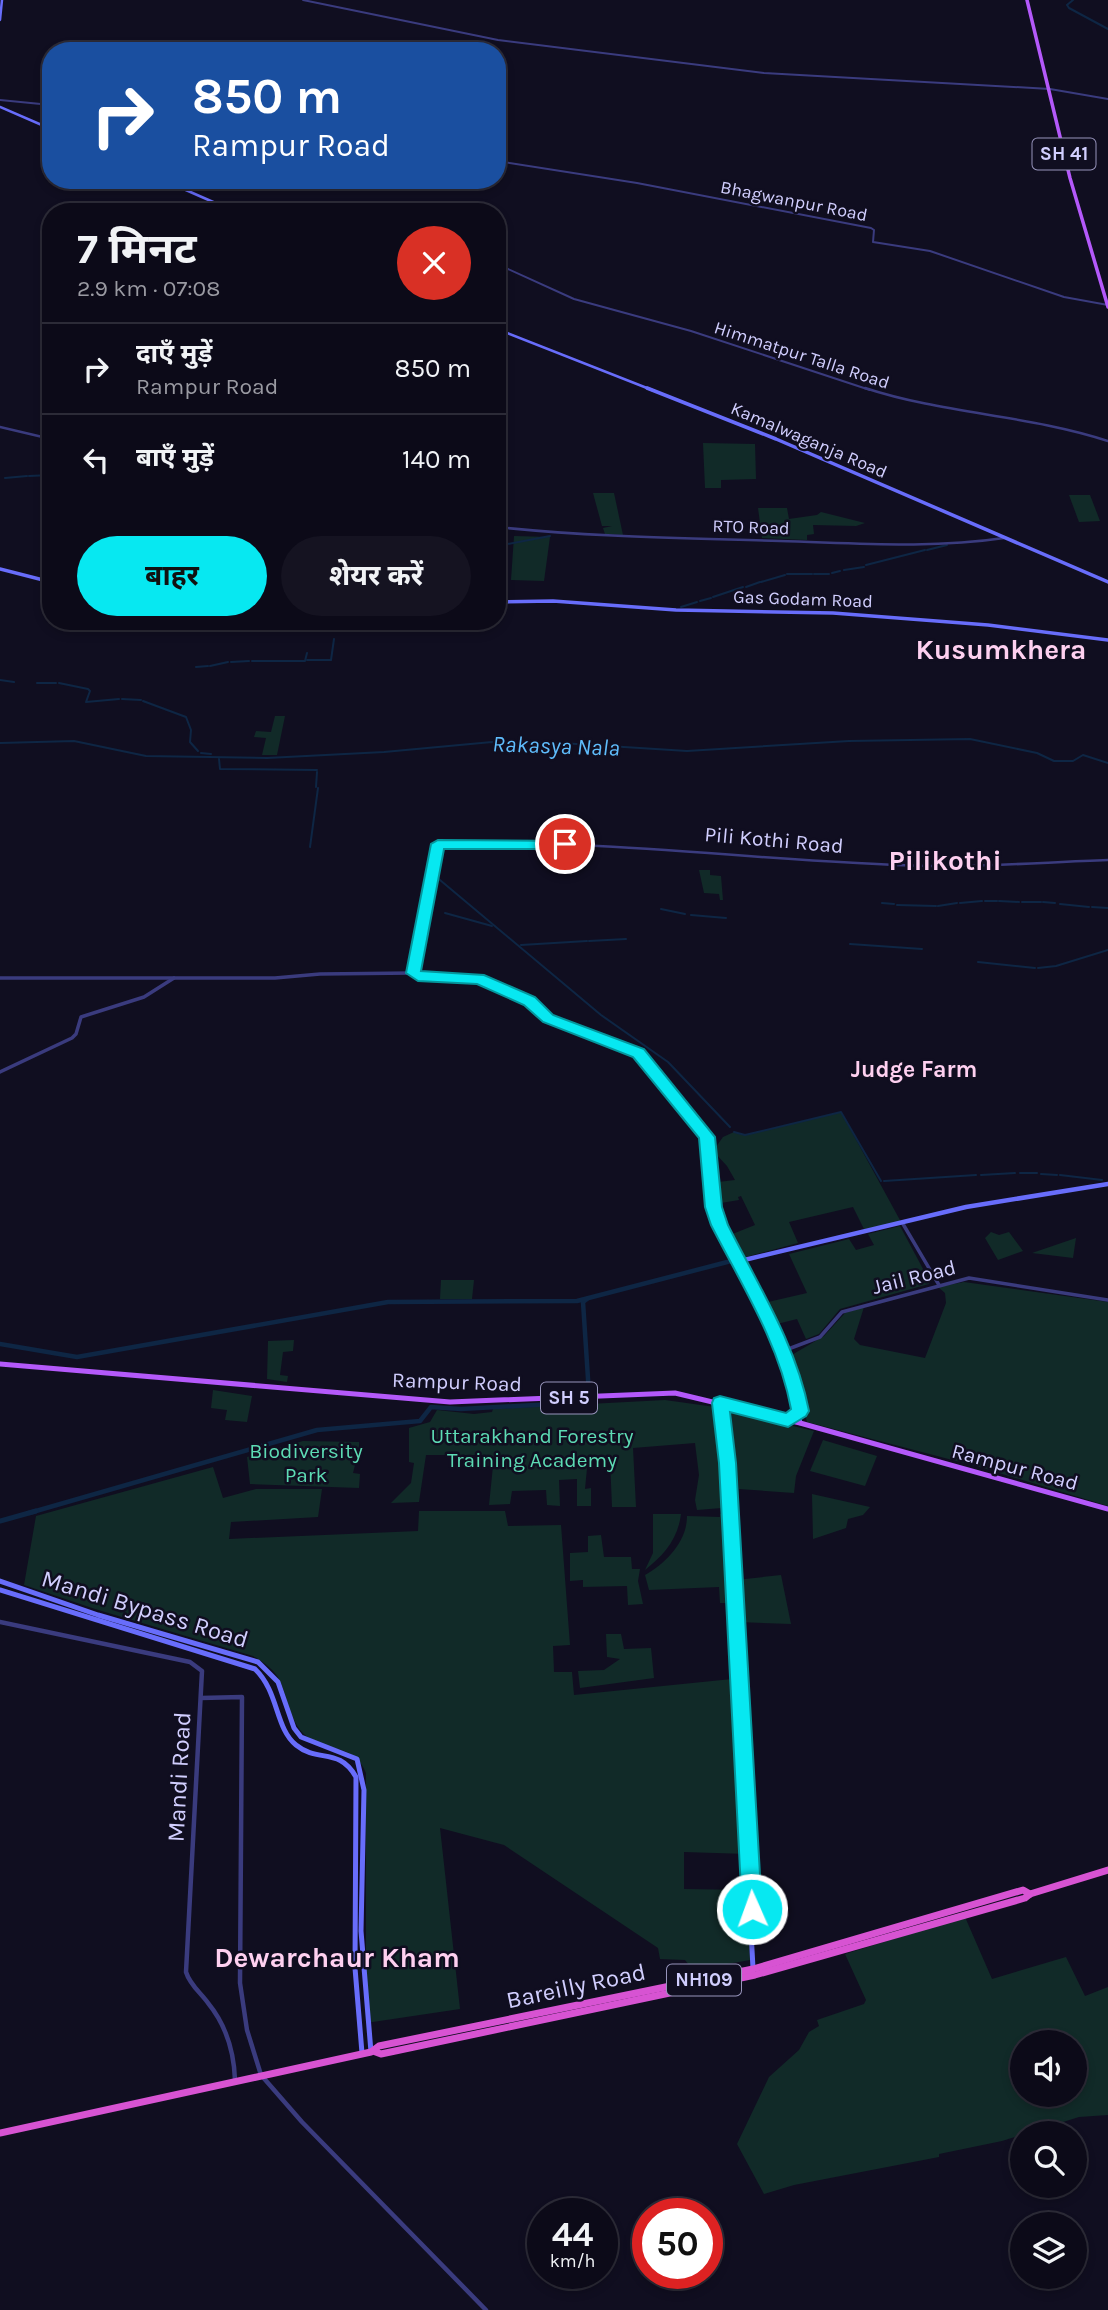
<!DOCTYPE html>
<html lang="hi">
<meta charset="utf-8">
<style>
body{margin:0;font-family:Karla,"Noto Sans Devanagari",sans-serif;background:#151321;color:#f1f3f6;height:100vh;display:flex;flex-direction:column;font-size:26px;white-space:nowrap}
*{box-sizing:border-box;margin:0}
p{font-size:23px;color:#9a9aa2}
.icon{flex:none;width:38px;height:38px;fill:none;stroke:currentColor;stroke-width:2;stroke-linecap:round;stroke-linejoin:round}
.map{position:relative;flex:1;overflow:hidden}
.side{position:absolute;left:42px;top:203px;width:464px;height:427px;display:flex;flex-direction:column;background:#0c0a18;border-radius:28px;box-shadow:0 4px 10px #0003,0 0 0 2px #2c2b37}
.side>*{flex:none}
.hud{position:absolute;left:42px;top:42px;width:464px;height:147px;border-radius:28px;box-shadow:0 4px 10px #0003,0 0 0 2px #2c2b37;background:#1a4fa0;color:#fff;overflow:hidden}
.controls{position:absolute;left:1010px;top:2030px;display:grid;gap:14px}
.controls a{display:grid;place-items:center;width:77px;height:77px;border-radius:50%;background:#0c0a18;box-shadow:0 4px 10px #0003,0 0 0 2px #2c2b37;font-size:35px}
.speed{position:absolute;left:527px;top:2198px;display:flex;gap:14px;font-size:35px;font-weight:700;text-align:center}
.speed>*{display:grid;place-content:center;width:91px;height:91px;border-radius:50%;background:#0c0a18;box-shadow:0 4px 10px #0003,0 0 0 2px #2c2b37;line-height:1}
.speed small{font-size:18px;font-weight:400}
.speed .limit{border:10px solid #d22;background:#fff;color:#111}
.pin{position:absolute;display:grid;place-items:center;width:60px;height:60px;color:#fff;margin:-30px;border:4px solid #fff;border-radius:50%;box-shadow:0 2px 7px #0007}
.me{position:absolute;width:77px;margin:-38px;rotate:358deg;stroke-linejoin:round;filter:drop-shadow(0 0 5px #0008)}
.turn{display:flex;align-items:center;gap:24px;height:147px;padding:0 35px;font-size:32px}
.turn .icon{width:91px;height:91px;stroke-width:2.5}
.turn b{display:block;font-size:49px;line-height:60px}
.round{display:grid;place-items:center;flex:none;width:74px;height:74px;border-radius:37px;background:#151321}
.overview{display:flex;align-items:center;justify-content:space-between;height:119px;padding:0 35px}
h1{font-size:42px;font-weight:700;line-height:52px}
.button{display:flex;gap:14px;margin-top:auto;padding:14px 35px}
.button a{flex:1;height:80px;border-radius:42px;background:#07e8f1;color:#111;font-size:28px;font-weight:700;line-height:80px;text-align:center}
.button a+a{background:#151321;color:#f1f3f6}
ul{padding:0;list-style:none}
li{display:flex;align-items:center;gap:21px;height:91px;padding:0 35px;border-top:2px solid #2c2b37}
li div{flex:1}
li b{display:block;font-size:26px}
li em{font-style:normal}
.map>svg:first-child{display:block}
</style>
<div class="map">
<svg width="1108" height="2310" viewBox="0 0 1108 2310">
<rect width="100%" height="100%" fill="#100e20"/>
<g fill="#112a28" fill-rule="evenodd">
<path d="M703 443 755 444 756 479 721 480V488H705Z"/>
<path d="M593 493H614L623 535 605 534 603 528 612 526H602Z"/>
<path d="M1069 495H1090L1100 521 1079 522Z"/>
<path d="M758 508H787L789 519 817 515 821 512 865 523 856 526 813 525 814 534 807 535V540L762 538Z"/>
<path d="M514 536 550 537 544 581 511 580Z"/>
<path d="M275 716H285L277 755H262L266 738 254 737 256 731 271 732Z"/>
<path d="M699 870H710V875L721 876 723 900H720L719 894 704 893Z"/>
<path d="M841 1112 901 1222 864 1229 853 1207 789 1222 798 1243 742 1258 730 1235 755 1225 741 1196 738 1197 739 1200 721 1203 718 1182 735 1180 727 1166 713 1151 723 1137 734 1132 745 1135Z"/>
<path d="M900 1226 930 1282 929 1284 840 1309 819 1334 806 1339 797 1319 777 1324 768 1302 807 1293 789 1254 849 1239 856 1250 874 1245 868 1234Z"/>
<path d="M991 1232 999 1235 1009 1232 1023 1251 998 1260 985 1238Z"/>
<path d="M1076 1238 1073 1258 1032 1253Z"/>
<path d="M441 1280H474L472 1299H440Z"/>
<path d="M964 1282 1108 1302V1506L983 1468 807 1422 790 1356 824 1336 845 1313 864 1307 854 1339 860 1345 925 1358 946 1303 945 1293 938 1287Z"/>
<path d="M294 1340 293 1351 283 1352 280 1375 288 1376 287 1382 267 1379 268 1341Z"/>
<path d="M213 1390 252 1396 247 1422 225 1420 227 1410 211 1408Z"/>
<path d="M665 1400 715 1407 722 1508 697 1510 695 1500 699 1475 695 1443 633 1448 636 1507H612L610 1459 588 1458 585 1489 591 1488V1506H577V1479L559 1480 560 1506 547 1505 546 1490 512 1491 510 1504 489 1505 493 1466H482V1455H426L419 1502 391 1503 411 1483 414 1463 409 1462V1428L430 1422 437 1410 474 1414 492 1412 493 1409Z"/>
<path d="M731 1411 814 1431 796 1476 794 1493 739 1489Z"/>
<path d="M823 1440 877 1456 865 1486 810 1471Z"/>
<path d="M303 1441 359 1442V1449L352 1450 353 1456 357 1457 353 1473 360 1474 359 1488 250 1484 247 1457Z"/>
<path d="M213 1467 223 1498 256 1489H322L318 1517 231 1522 229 1539 418 1531 419 1511H505L508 1526 561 1525 570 1645 553 1646 554 1672H572L574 1695 732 1679 747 1854 684 1852V1889L748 1890 750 1960 693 1970 685 1960 660 1959 658 1948 504 1845 440 1828 460 2009 366 2023V1773C354 1743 331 1753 309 1738 290 1725 289 1701 280 1681 275 1670 263 1662 253 1656L95 1609 24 1585 36 1516Z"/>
<path d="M812 1494 870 1507 863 1515 848 1519 846 1528 813 1539Z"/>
<path d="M653 1514H681C678 1539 664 1555 645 1570L653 1553Z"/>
<path d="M720 1514H722L730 1603H720L719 1587 649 1590 645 1575C666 1563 687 1542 687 1516L720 1517Z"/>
<path d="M601 1535 604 1557H631L632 1569H640L638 1581 643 1604 628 1605 627 1586 583 1587V1580L570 1581V1553L588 1552V1536Z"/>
<path d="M781 1575 791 1624 739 1622 736 1580Z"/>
<path d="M606 1634H621L624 1649 651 1648 654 1678 580 1688 578 1671 604 1670 620 1659 607 1657Z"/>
<path d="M965 1917 992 1979 1066 1957 1085 1996 1108 1987V2115L1079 2117 1002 2141 939 2154V2157L794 2185 764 2194 737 2144 769 2077 799 2050 809 2032 819 2026 817 2020 864 2004 866 2000 845 1954ZM1022 2042H1074V2095H1022Z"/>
</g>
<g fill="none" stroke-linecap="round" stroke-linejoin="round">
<g stroke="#0e2644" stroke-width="2">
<path d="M1073 0 1067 5 1069 8 1108 29"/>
<path d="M29 476 51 475"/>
<path d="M5 478 27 476"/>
<path d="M497 546 550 536"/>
<path d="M927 550 947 545"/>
<path d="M866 565 925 550"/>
<path d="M844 570 864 567"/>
<path d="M832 573 840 571"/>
<path d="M787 574H812"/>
<path d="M814 574H829"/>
<path d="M761 582 785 575"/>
<path d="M746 587 760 582"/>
<path d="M713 597 743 587"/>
<path d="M700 601 711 598"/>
<path d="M681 607 697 602"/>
<path d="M307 660H331L334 639"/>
<path d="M252 661H305L307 653"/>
<path d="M231 662 249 661"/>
<path d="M210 666 228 662"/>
<path d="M196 667 208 666"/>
<path d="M0 680 14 682"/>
<path d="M37 683H56"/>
<path d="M59 683 88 689 90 691 86 702 119 699"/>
<path d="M122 699 141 700"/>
<path d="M143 701 186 717 191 730 190 742 198 751"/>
<path d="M0 743 74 741 146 756 267 758 384 752 492 742 561 743 687 751 849 741 970 739 1037 753 1054 761H1073L1083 755 1108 763"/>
<path d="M201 753 211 754"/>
<path d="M219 759 220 769 317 770"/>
<path d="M316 787 317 772"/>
<path d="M310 847 318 788"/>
<path d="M434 875 601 1015 668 1062 730 1127"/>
<path d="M985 901H997"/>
<path d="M999 901 1019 902"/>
<path d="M1022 902H1041"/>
<path d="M1043 902 1055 903"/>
<path d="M882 903 894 904"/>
<path d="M960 903 982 901"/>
<path d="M1060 904 1089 907"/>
<path d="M897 905 936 906"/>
<path d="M938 906 957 903"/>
<path d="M1092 907 1108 908"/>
<path d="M661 909 685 914"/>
<path d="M445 913 492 926"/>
<path d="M691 915 726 918"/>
<path d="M589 941 626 939"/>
<path d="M850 944 922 949"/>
<path d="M521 945 587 941"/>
<path d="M978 962 1035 968"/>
<path d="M1038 968 1056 966 1108 950"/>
<path d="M734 1132 745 1135 841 1112 881 1181"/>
<path d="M1020 1173H1037"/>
<path d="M1041 1174 1057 1175"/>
<path d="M981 1175 1015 1173"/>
<path d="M1060 1175 1102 1180"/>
<path d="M884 1181 976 1175"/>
</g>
<g stroke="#0e2644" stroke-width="4.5">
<path d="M587 1299 583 1302 589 1394"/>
<path d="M0 1344 77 1357 388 1302 577 1301 735 1260"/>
<path d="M29 1513 317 1430 420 1421 431 1407 461 1409 589 1402"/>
</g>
<path stroke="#0e2644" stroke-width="5" d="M0 1521 36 1511"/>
<g stroke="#3a3b7e" stroke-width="2">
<path d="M303 0 498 40 764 73 1050 89 1108 99"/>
<path d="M0 100 51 105"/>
<path d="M497 161 637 183 871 228 874 230 873 242 930 251 1064 297 1108 305"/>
<path d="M226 208 256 212"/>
<path d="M497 264 574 299 691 331 870 390"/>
</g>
<g stroke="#3a3b7e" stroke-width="2.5">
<path d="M865 388C944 414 1029 415 1108 441"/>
<path d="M0 427 51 439"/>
<path d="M497 527C591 537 685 538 780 541 855 543 930 549 1004 538"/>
<path d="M431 884 438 844C602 838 764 862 927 866 987 867 1048 862 1108 860"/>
</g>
<g stroke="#3a3b7e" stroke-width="3.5">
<path d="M431 883 414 975 479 979 530 1001 550 1020 632 1050 644 1057 707 1137 714 1207 720 1225 740 1261"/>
<path d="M0 978H275L320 974 413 973"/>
<path d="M0 1072 72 1038 76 1034 81 1017 144 997 174 978"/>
<path d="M903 1224 939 1285"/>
<path d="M783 1351 820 1337 842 1312 969 1278 1108 1300"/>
</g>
<g stroke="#3a3b7e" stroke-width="4.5">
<path d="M0 1622 190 1662 202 1671 186 1972C190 1985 200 1992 208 2003 226 2025 234 2052 235 2080"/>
<path d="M201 1698 242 1697 240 1983 247 2030 261 2075 302 2122 486 2310"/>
</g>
<g stroke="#686dfb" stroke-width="2.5">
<path d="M0 20 2 0"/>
<path d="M0 107 51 129"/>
<path d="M163 180 236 212"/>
<path d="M497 329 652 390"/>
</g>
<g stroke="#686dfb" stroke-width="3.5">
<path d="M647 388 776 439 1108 582"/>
<path d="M0 569 51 582"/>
<path d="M497 602 553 601 676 610 833 613 988 625 1108 640"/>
<path d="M298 621H329"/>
</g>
<g stroke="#686dfb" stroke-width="4.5">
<path d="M720 1403 728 1513"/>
<path d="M800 1423C796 1363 766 1314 740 1261L966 1207 1108 1184"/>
</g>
<g stroke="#686dfb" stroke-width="5">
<path d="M728 1511 753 1968"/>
<path d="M0 1581 98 1615 258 1662 278 1682 294 1728 301 1737 357 1759 364 1790 361 1931 371 2052"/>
<path d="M0 1590 255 1669C279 1692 275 1728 296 1745 318 1763 339 1747 356 1777L355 1968 362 2053"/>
</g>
<path stroke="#b459fa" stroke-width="3.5" d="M1027 0 1070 178 1108 307"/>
<path stroke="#b459fa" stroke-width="5" d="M0 1364 450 1402 675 1393 800 1423 1108 1509"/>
<g stroke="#d753d2" stroke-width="7">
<path d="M373 2051 381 2054 755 1975 1025 1898 1030 1894 1108 1870"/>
<path d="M0 2133 371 2052 379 2046 753 1969 1023 1890 1030 1894"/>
</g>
</g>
<path fill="#07e8f1" stroke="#05979d" stroke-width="2" d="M438 840 570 841V848L565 849H444L421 971 484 975 535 997 553 1015 644 1049 715 1137 722 1207 728 1225C758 1285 796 1344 809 1411L806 1416 788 1427 730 1412 736 1463 762 1909 759 1915 752 1918 745 1915 742 1909 719 1463 712 1403 714 1398 720 1396 786 1413 791 1409C779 1343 741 1284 711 1225L705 1207 699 1138 633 1057 543 1022 524 1005 477 984 418 981 406 973 431 844Z"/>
<g text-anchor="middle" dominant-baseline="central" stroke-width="5" stroke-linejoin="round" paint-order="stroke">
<g font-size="18" fill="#d1cefe" stroke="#100e20">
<text transform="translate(794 201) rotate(11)">Bhagwanpur Road</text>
<text transform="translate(802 355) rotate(18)">Himmatpur Talla Road</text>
<text transform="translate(809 440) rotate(23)">Kamalwaganja Road</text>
<text transform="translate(751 527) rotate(2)">RTO Road</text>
<text transform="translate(803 599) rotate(2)">Gas Godam Road</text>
</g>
<g fill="#100e20" stroke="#9794bb" stroke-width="2">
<rect x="1032.5" y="138.5" width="63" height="31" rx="5"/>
<rect x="541" y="1382.5" width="56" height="31" rx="5"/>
<rect x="667" y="1964.5" width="74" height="31" rx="5"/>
</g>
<g font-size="19" font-weight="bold" fill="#d1cefe">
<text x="1064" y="154">SH 41</text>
<text x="569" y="1398">SH 5</text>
<text x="704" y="1980">NH109</text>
</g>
<g font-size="21" fill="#d1cefe" stroke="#100e20">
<text transform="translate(774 840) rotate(5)">Pili Kothi Road</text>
<text transform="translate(914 1277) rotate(-14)">Jail Road</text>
<text transform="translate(457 1382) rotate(2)">Rampur Road</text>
<text transform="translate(1015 1467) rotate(15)">Rampur Road</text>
</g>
<g font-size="21" fill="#5ddbb4" stroke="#100e20">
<text x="532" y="1436">Uttarakhand Forestry<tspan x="532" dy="24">Training Academy</tspan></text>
<text x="306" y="1451">Biodiversity<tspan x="306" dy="24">Park</tspan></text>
</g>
<g font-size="23" font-style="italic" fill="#5fbcfb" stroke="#100e20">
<text transform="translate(556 746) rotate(2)">Rakasya Nala</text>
</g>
<g font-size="23" font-weight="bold" fill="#fed0f0" stroke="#100e20">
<text x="914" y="1069">Judge Farm</text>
</g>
<g font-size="24" fill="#d1cefe" stroke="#100e20">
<text transform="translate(145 1609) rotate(17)">Mandi Bypass Road</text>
<text transform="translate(179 1777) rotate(-87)">Mandi Road</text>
<text transform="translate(576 1986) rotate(-12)">Bareilly Road</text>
</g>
<g font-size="28" font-weight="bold" fill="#fed0f0" stroke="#100e20">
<text x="1001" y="649">Kusumkhera</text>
<text x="945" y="860">Pilikothi</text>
</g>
<g font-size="28" font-weight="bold" fill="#fed0f0" stroke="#100e20">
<text x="337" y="1957">Dewarchaur Kham</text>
</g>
</g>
</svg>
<div class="controls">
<a><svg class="icon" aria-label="sound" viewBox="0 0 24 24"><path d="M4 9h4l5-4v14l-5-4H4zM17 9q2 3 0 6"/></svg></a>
<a><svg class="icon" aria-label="search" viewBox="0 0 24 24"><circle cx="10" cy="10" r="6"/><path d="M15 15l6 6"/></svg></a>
<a><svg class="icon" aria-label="layers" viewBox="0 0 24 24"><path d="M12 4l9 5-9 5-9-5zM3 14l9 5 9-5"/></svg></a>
</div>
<div class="speed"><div>44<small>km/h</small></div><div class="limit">50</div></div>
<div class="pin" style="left:565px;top:844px;background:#d93025"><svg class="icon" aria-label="arrive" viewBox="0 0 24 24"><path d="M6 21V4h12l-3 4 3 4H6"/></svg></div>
<svg class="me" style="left:752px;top:1909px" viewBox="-20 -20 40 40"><circle r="17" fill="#07e8f1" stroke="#fff" stroke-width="3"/><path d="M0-11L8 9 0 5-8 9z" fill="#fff"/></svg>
<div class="hud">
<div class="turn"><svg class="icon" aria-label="right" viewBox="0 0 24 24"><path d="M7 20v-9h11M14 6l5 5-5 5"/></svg><div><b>850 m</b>Rampur Road</div></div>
</div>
<section class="side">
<div class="overview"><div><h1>7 मिनट</h1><p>2.9 km · 07:08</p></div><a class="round" style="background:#d93025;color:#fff"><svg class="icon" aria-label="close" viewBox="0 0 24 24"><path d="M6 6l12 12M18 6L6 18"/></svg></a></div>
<ul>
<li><svg class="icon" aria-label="right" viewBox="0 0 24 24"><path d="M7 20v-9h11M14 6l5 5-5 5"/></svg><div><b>दाएँ मुड़ें</b><p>Rampur Road</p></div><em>850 m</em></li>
<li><svg class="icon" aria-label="left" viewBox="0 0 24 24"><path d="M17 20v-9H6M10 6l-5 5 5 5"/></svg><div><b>बाएँ मुड़ें</b></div><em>140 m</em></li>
</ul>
<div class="button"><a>बाहर</a><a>शेयर करें</a></div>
</section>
</div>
